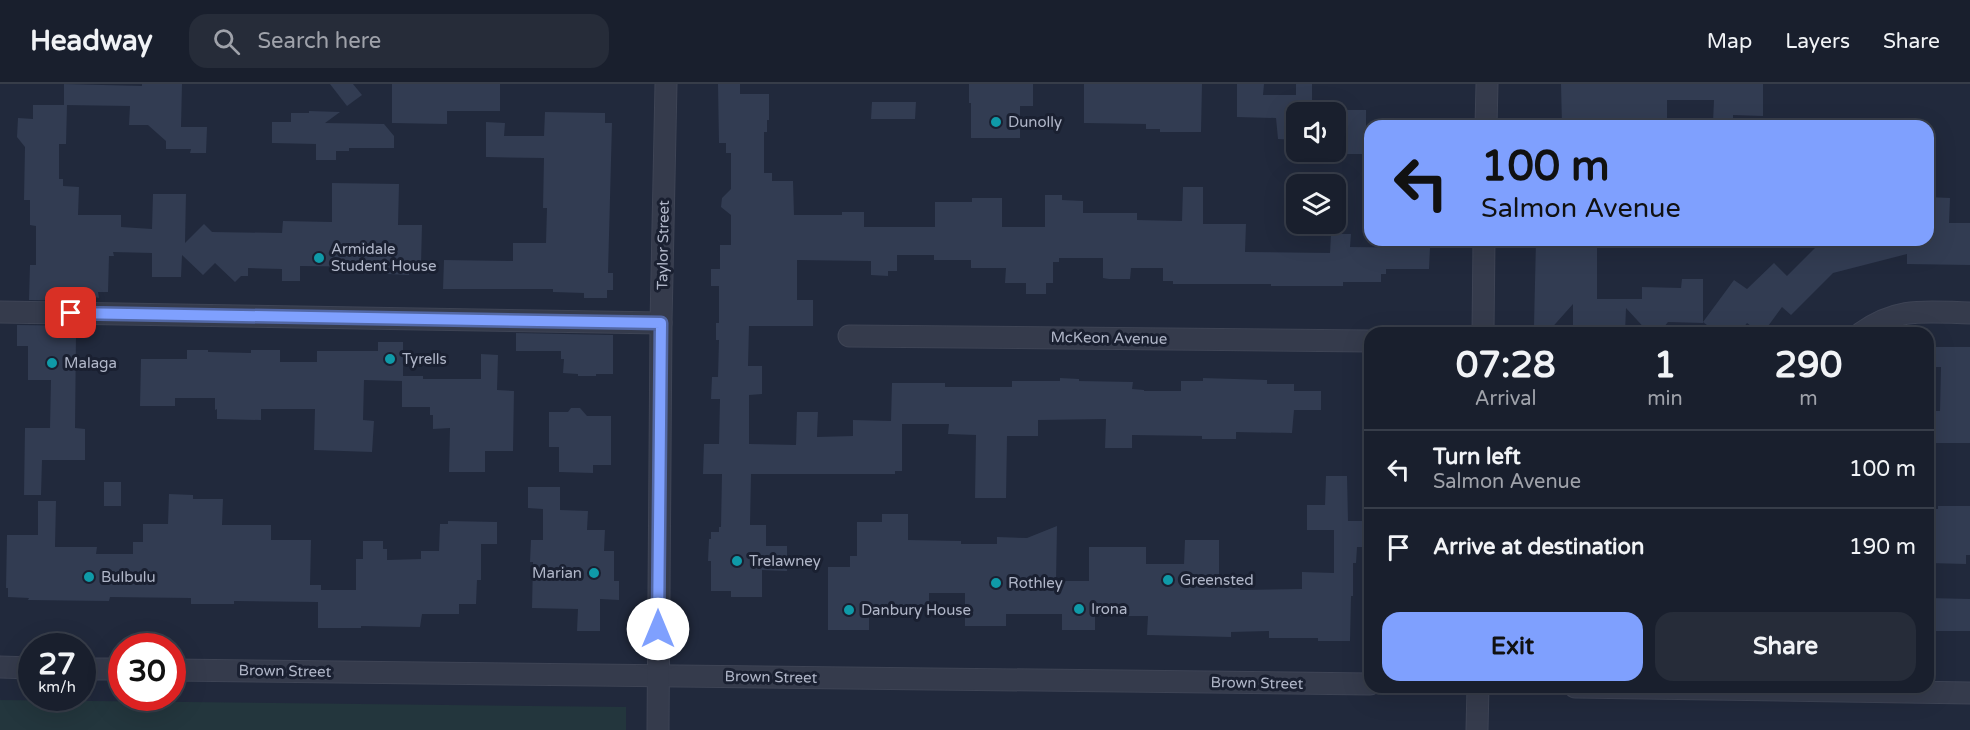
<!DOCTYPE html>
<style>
body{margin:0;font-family:"Varela Round",sans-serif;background:#262c39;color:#f1f3f6;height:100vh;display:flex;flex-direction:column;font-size:22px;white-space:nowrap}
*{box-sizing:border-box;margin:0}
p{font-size:20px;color:#9fa2aa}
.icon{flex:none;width:33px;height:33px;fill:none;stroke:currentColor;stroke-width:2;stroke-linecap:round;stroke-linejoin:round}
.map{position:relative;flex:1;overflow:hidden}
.side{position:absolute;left:1364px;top:243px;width:570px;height:366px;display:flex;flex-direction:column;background:#191f2d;border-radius:18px;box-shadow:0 6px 24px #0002,0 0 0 2px #373d49}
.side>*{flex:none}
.hud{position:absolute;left:1364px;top:36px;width:570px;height:126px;border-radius:18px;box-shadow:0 6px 24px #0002,0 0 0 2px #373d49;background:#7fa0fe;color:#111;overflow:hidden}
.fabs{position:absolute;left:1286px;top:18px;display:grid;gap:12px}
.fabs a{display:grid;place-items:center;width:60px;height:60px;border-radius:12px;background:#191f2d;box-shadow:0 6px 24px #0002,0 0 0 2px #373d49;font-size:30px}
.speed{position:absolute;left:18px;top:549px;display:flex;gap:12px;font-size:30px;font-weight:700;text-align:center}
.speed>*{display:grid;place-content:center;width:78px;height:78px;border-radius:50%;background:#191f2d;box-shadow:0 6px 24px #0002,0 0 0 2px #373d49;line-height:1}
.speed small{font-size:15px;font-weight:400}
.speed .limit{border:9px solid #d22;background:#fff;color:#111}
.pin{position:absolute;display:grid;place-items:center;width:51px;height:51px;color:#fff;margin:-26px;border-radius:12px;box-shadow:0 3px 9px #0006}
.me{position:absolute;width:66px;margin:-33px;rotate:0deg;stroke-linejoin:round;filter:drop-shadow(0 0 4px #0008)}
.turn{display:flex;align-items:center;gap:21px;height:126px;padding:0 18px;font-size:27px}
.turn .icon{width:78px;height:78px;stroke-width:2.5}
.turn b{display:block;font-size:42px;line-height:51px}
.eta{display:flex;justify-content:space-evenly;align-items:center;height:102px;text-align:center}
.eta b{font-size:36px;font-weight:700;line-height:42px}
.button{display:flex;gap:12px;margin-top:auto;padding:12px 18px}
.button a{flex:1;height:69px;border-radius:18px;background:#7fa0fe;color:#111;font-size:24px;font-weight:700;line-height:69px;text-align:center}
.button a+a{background:#262c39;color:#f1f3f6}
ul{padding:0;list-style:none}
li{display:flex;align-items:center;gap:18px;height:78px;padding:0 18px;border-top:2px solid #373d49}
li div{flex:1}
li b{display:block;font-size:22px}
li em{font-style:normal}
header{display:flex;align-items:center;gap:36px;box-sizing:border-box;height:84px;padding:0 30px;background:#191f2d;border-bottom:2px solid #373d49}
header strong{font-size:28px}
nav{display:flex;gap:33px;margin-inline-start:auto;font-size:21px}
.search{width:420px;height:54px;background:#262c39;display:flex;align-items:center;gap:15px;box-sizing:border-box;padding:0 21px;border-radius:18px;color:#9fa2aa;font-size:22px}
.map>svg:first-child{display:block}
</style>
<header>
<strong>Headway</strong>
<div class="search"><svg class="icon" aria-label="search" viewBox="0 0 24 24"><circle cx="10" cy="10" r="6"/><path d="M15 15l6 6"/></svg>Search here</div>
<nav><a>Map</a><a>Layers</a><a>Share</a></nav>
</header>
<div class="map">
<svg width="1970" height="646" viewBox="0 0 1970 646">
<rect width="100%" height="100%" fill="#21293c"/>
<path fill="#23363d" d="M0 616 626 623V646H0Z"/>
<g fill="#323c52">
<path d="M64 0 142 2V0H182L181 43H207L206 69H190L191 65H166V57L148 41H129L130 22 64 21Z"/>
<path d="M330 0H353L362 11 347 22Z"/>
<path d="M392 0H500V27H447V40L392 39Z"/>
<path d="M718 0H740V10H769V36H767V48H764V89H772V97H793L794 131H842V128H864V143H935V118H972V114H1002V143H1045V111H1062V116L1083 117V129H1137V136L1182 137 1183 103H1203V140H1246L1245 168 1330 169 1331 150H1351L1350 163 1430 164 1429 185H1386V190H1381V198H1343V202H1271V200H1173V197H1163V184H1131L1130 195H1109L1103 194V174H1059V178H1053V199H1046V210H1026V199H1005L1006 184H971V176H934V171H897V187H888V192L871 191V177L797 176V216H813V242H749L748 282H762V310L749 311V360L796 361 797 328H818L817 353 853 352V336L891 337 892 299H945V303H1012V297H1060V294L1079 295V297L1133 298 1132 305 1144 306V307H1181V297H1203V294L1267 296V300H1294V307H1321V326H1294L1292 349 1236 348V355H1202V352L1132 351V364H1105L1106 335 1038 336V352H1007L1006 414H975L976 351 948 350 949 340H902V387H895V390H751L750 441H766V462H787V487L762 486V513H731V507H711V477H708L709 455H711V448H719V443H721L722 390H703L704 360H719L720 315H711L712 293H718L719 256H716V239H719V202H711V185H720V161H731V131L721 123 722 114 731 105V69H726V59H719Z"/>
<path d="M969 0H1033V22H1020V54H971V19H969Z"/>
<path d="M1084 0H1202L1201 48H1160V45H1146V40L1084 39Z"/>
<path d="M1237 0H1264L1263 11H1296V0H1312V28H1296V56L1278 55 1276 34 1237 33Z"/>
<path d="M1561 0H1763V32L1733 31V39L1713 38 1714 16H1667V42H1562Z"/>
<path d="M872 18H916L915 35H871Z"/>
<path d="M33 21H67L66 60H59V95H63V102L79 103 78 131H121V143L152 145 153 110H186L185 159 204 140 212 148 282 149 283 137 332 138V99L399 100 398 141H422L421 182H409V191L387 190V183L300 182V197H282V185L248 184V192H241L235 198 215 179 203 191 182 171 181 193H152V169L113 168 114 172H109L108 208H98L99 214 95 213V217L29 216 30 181H36V142L30 141V116H24L25 63 17 53 18 34 33 35Z"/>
<path d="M1344 26H1366V47H1363V70H1344Z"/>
<path d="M309 27 340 28 325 39 384 40 394 52V64H349V67H336V76H316V60L272 59V38H291V29H309Z"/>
<path d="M545 28 605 29V39H612L608 189H613V206H607V214H584V209L553 208V205H443L444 176 513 177V159H546L547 124H543L544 74 486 73V38L505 39 504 52H544Z"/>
<path d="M1928 113 1950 114 1949 139H1970V181L1907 180V170L1833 189 1791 231 1782 223 1763 249H1760L1747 239 1739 249H1717L1703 238 1734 196 1747 205 1774 179 1787 192 1823 156H1928Z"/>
<path d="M1536 156 1597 157V215H1642V203L1681 204 1682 195H1703V239L1668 238 1659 249H1649L1626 224 1625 249 1573 247V220L1548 248H1540L1534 242Z"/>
<path d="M17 241 94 242V250H76L75 344 85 345V376H42L41 411H24L25 344H50L51 296H28V262H17Z"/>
<path d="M516 249 613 251V290H596V292H578V290L563 289 564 275H561V267H516Z"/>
<path d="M378 258H403V292H423V295H481V270L498 271 497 306 514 307 513 367H485V388H449L450 344 433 345V331H430V323H402V297L364 296 363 336 374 337 372 368 314 366 315 325H261V336L217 335V325L215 326V314H175V322H140L141 275H187V266H208V268L251 269V266H280V278H317V267H378Z"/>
<path d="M1928 263H1970V359H1934V353H1928V327H1940L1941 283H1928Z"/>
<path d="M571 324H580L587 332H611V381H593V389L559 388V363H549V328H568Z"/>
<path d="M1326 392H1347L1348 437H1370V463H1357L1356 479H1353V512H1351L1350 557H1318V554H1269V547L1231 548V553L1147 551 1148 532H1095V546H1062V530H1006V542H965V509H929V521H869V546H828V483H850V472H857V438H882V430H908V456L961 457V460H997V453L1027 454 1057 442 1056 497H1089V463H1146V480H1184L1185 456H1219V494H1241L1240 506 1302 505V488L1334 489V446H1307V421H1325Z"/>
<rect x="104" y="398" width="17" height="24"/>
<path d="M528 403H560V426L588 427 587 446H605L604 467H614V497H619V516L600 515V547H577L578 525 532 524 533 478H530L531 456H543V425L528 424Z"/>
<path d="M169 410 193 411V415H223L222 441H271V456H311L310 501H321V506H356V475H363V457H383V465H387V476L421 475V467H439L440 440H448V437L497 438V460H481V496H477L476 520H459V530H422L420 543 361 542V544H318V518L234 517V520H191V514L110 513 109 517 28 516 29 514 8 513V504H6L7 451H38V417H56L55 463H97L96 470H133V458H143V440H168Z"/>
<path d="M1938 422H1970V471H1966V480L1928 479V425H1938Z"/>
<path d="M1928 514 1970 515V547H1928Z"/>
</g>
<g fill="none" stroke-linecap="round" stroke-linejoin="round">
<defs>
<g id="street">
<path d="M1486 42 1487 0"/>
<path d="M0 228 661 239"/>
<path d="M1483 249 1484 156"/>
<path d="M1861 249C1899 222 1926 228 1970 229"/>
<path d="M849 252 1370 257"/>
<path d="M0 583 32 584"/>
<path d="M82 585H122"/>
<path d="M172 586 1370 600"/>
<path d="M1575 603 1970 609"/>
<path d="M658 646 661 239 666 0"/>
<path d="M1477 646 1478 603"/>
</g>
</defs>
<use href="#street" stroke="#3e4455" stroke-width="23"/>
<use href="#street" stroke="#353b4c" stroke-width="21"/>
</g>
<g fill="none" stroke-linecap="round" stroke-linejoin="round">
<defs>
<path id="route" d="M71 229 661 239 658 545"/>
</defs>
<use href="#route" stroke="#5368a5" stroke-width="15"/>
<use href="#route" stroke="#7fa0fe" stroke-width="10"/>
</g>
<g fill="#0f9aa8" stroke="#1a2031" stroke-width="2">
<circle cx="996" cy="38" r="6"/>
<circle cx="319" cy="174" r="6"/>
<circle cx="390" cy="275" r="6"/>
<circle cx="52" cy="279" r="6"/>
<circle cx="737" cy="477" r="6"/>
<circle cx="594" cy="489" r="6"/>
<circle cx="89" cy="493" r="6"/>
<circle cx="1168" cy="496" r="6"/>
<circle cx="996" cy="499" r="6"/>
<circle cx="1079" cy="525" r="6"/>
<circle cx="849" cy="526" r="6"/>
</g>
<g text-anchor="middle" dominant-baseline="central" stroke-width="6" stroke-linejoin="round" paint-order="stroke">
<g font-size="15" fill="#b0b6c8" stroke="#1a2031" text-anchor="start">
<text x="1008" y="38">Dunolly</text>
<text x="331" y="165">Armidale<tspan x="331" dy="17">Student House</tspan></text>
<text x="402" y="275">Tyrells</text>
<text x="64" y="279">Malaga</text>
<text x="749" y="477">Trelawney</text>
<text x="582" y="489" text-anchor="end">Marian</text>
<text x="101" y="493">Bulbulu</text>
<text x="1180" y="496">Greensted</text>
<text x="1008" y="499">Rothley</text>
<text x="1091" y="525">Irona</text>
<text x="861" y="526">Danbury House</text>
</g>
<g font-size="15" fill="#b0b6c8" stroke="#1a2031">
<text transform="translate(663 161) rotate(-89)">Taylor Street</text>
<text transform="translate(1109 254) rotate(1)">McKeon Avenue</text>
<text transform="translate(285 587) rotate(1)">Brown Street</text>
<text transform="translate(771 593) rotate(1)">Brown Street</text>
<text transform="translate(1257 599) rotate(1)">Brown Street</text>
</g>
</g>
</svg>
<div class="fabs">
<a><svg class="icon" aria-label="sound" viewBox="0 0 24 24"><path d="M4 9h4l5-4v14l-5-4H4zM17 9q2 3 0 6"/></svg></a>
<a><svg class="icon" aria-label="layers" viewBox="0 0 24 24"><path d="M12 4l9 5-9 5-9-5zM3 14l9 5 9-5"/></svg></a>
</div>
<div class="speed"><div>27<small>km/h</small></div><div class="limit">30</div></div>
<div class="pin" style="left:71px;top:229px;background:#d93025"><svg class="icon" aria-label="arrive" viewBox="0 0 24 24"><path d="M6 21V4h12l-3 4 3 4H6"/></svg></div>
<svg class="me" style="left:658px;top:545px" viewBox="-20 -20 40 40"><circle r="19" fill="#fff"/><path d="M0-13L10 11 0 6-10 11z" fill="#7fa0fe"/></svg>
<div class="hud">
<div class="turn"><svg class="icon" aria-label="left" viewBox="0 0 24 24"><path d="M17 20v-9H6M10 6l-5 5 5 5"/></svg><div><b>100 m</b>Salmon Avenue</div></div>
</div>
<section class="side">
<div class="eta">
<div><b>07:28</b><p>Arrival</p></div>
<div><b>1</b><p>min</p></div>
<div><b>290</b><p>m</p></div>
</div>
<ul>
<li><svg class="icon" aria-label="left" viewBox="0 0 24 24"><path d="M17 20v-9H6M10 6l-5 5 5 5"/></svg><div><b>Turn left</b><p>Salmon Avenue</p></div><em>100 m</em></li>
<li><svg class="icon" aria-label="arrive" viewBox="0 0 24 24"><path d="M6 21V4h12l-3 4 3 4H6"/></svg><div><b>Arrive at destination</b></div><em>190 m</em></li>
</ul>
<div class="button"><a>Exit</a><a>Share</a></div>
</section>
</div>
